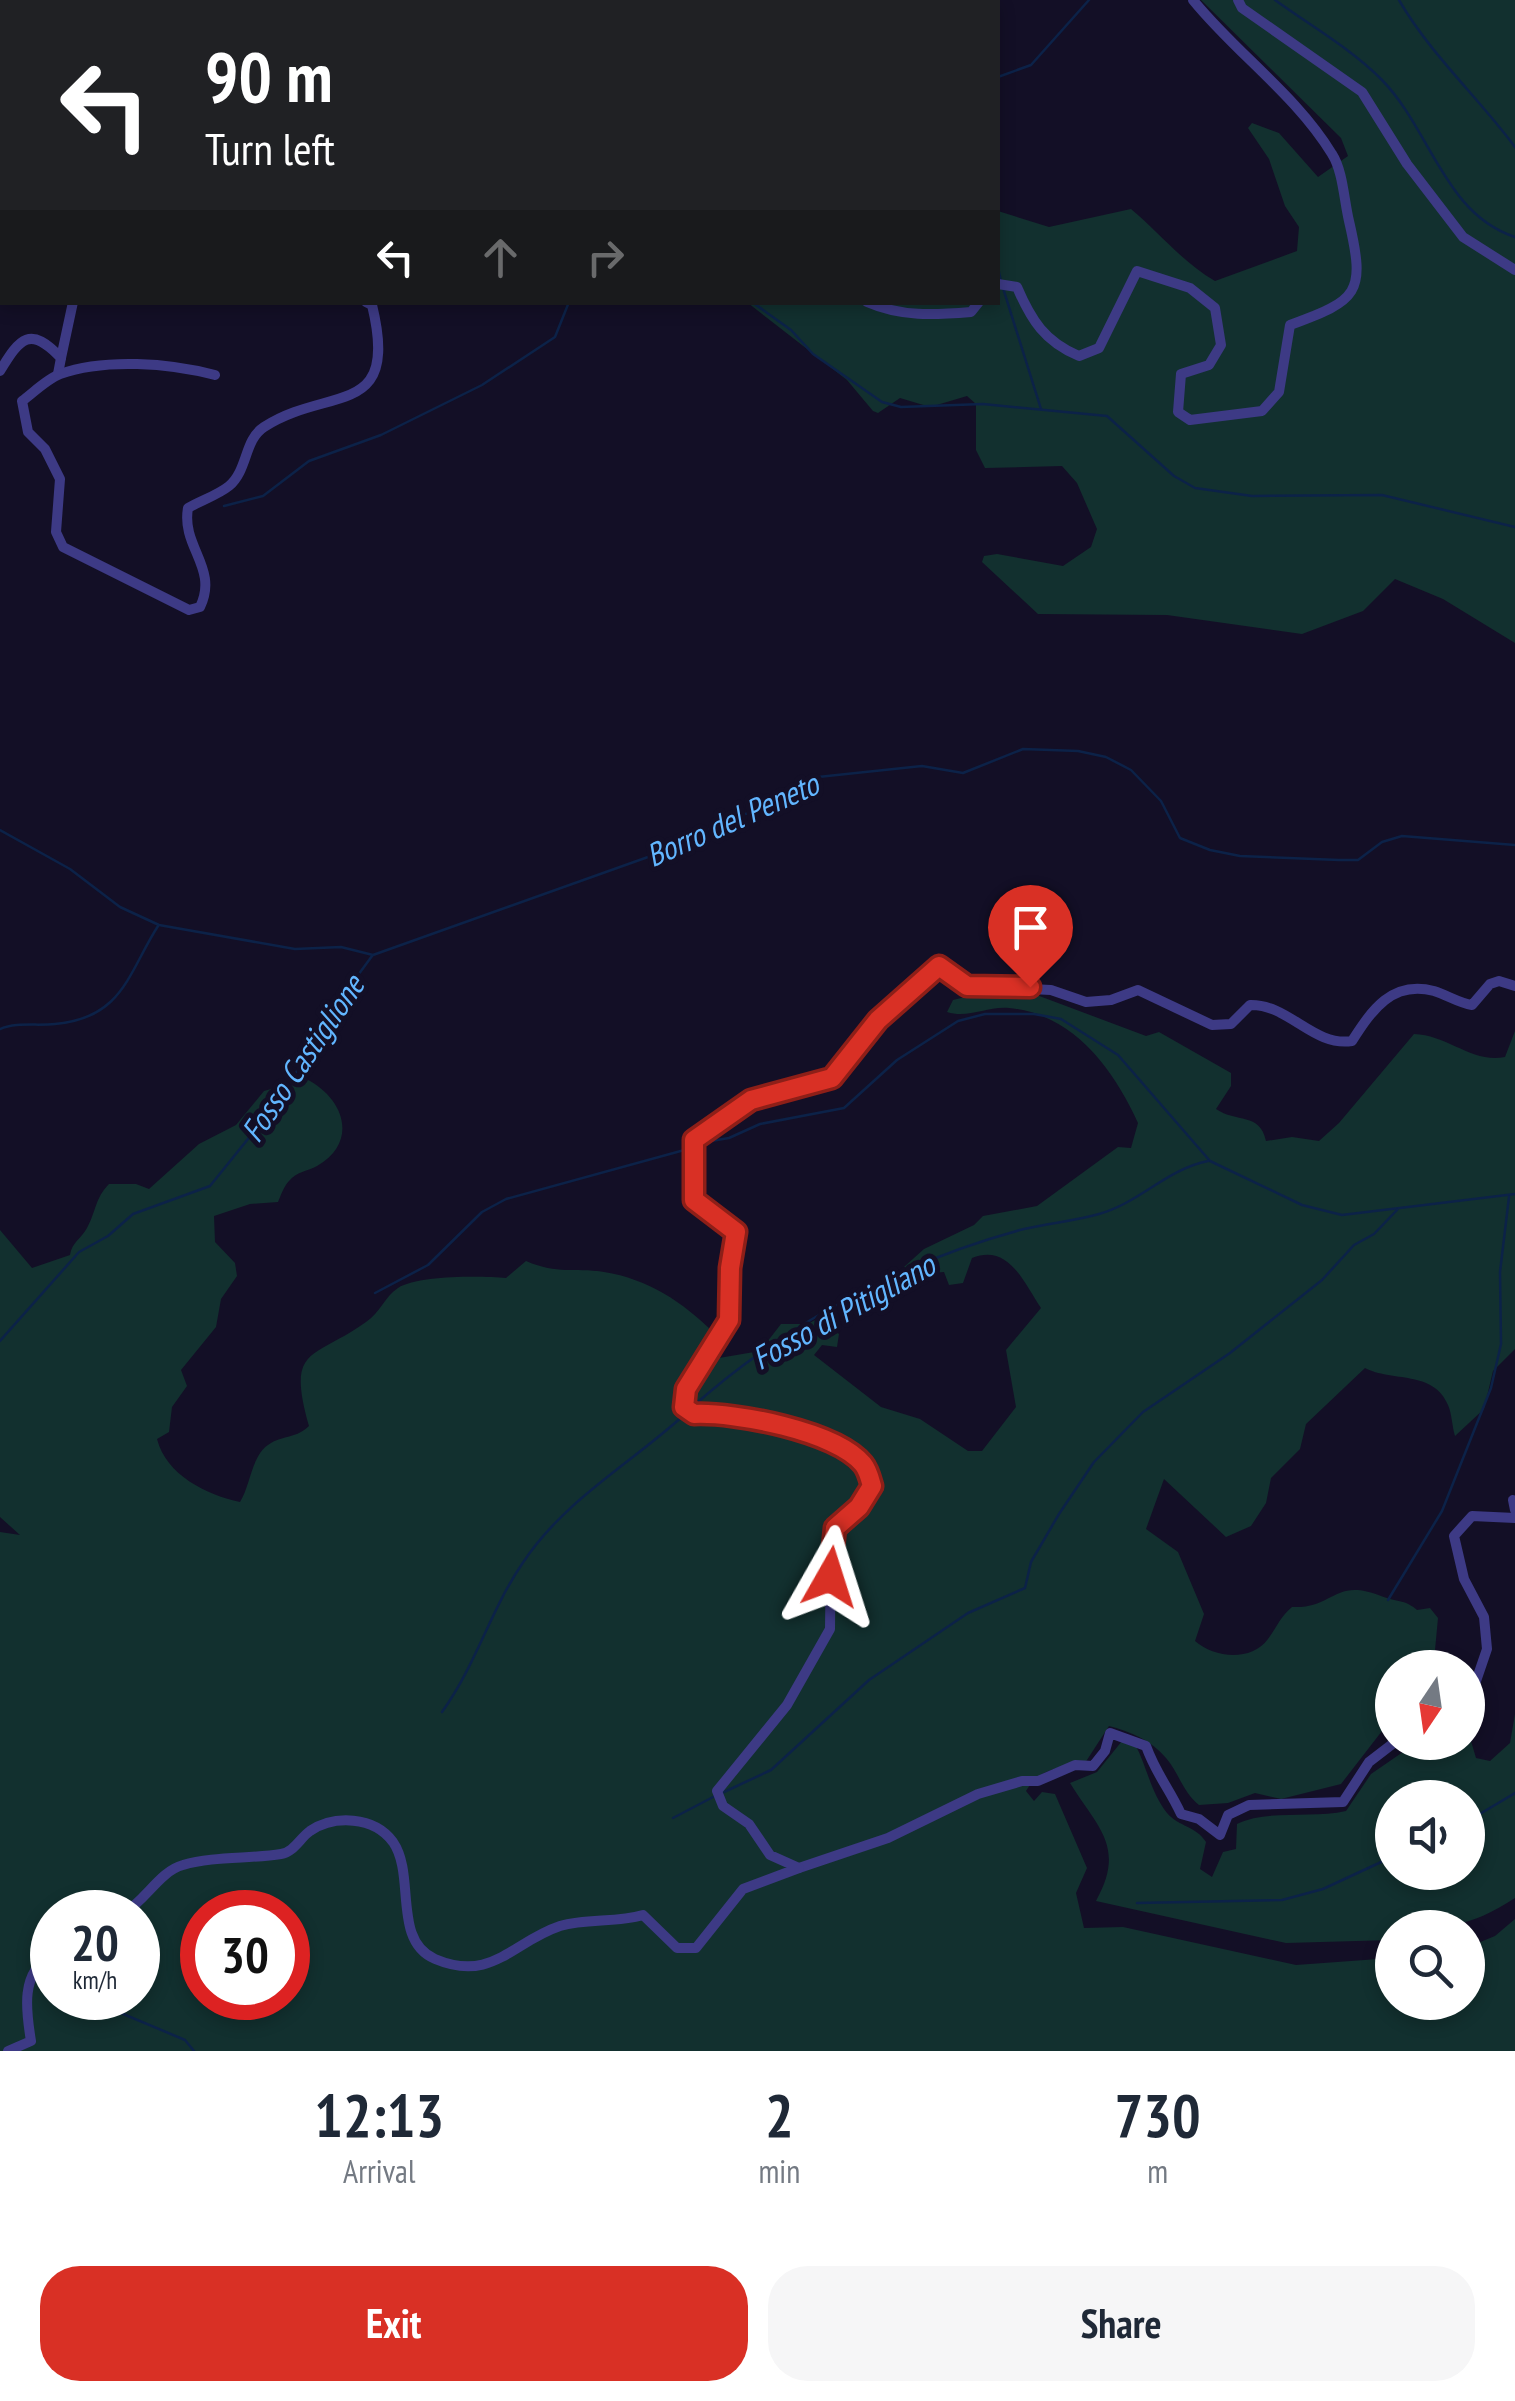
<!DOCTYPE html>
<style>
body{margin:0;font-family:"PT Sans Narrow",sans-serif;background:#f6f6f7;color:#1f2937;height:100vh;display:flex;flex-direction:column;font-size:38px;white-space:nowrap}
*{box-sizing:border-box;margin:0}
p{font-size:32px;color:#747a83}
.icon{flex:none;width:55px;height:55px;fill:none;stroke:currentColor;stroke-width:2;stroke-linecap:round;stroke-linejoin:round}
.map{position:relative;height:2051px;overflow:hidden}
.sheet{display:flex;flex-direction:column;background:#fff;flex:1}
.sheet>*{flex:none}
.top-card{position:absolute;left:0px;top:0px;width:1000px;height:305px;box-shadow:0 5px 15px #0003;background:#202124;color:#fff;overflow:hidden}
.needle{width:65px;rotate:193deg}
.buttons{position:absolute;left:1375px;top:1650px;display:grid;gap:20px}
.buttons a{display:grid;place-items:center;width:110px;height:110px;border-radius:50%;background:#fff;box-shadow:0 5px 15px #0003;font-size:50px}
.speed{position:absolute;left:30px;top:1890px;display:flex;gap:20px;font-size:50px;font-weight:700;text-align:center}
.speed>*{display:grid;place-content:center;width:130px;height:130px;border-radius:50%;background:#fff;box-shadow:0 5px 15px #0003;line-height:1}
.speed small{font-size:25px;font-weight:400}
.speed .limit{border:15px solid #d22;background:#fff;color:#111}
.pin{position:absolute;display:grid;place-items:center;width:85px;height:85px;color:#fff;margin:-102px -42px;border-radius:50% 50% 50% 0;rotate:-45deg;box-shadow:0 0 10px #0007}
.pin .icon{rotate:45deg}
.me{position:absolute;width:110px;margin:-55px;rotate:6deg;stroke-linejoin:round;filter:drop-shadow(0 0 8px #0008)}
.turn{display:flex;align-items:center;gap:35px;height:210px;padding:0 40px;font-size:45px}
.turn .icon{width:130px;height:130px;stroke-width:2.5}
.turn b{display:block;font-size:70px;line-height:85px}
.lanes{display:flex;align-items:center;height:95px;padding:0 40px;background:#0003;justify-content:center;gap:50px;direction:ltr}
.lanes .off{opacity:.35}
.eta{display:flex;justify-content:space-evenly;align-items:center;height:170px;text-align:center}
.eta b{font-size:60px;font-weight:700;line-height:70px}
.cta{display:flex;gap:20px;margin-top:auto;padding:20px 40px}
.cta a{flex:1;height:115px;border-radius:40px;background:#d93025;color:#fff;font-size:40px;font-weight:700;line-height:115px;text-align:center}
.cta a+a{background:#f6f6f7;color:#1f2937}
.map>svg:first-child{display:block}
</style>
<div class="map">
<svg width="1515" height="2051" viewBox="0 0 1515 2051">
<rect width="100%" height="100%" fill="#130f26"/>
<g fill="#12302f" fill-rule="evenodd">
<path d="M1201 0H1515V643L1443 599 1395 579 1363 611 1302 634 1167 615 1038 614 982 562 984 556 997 554 1063 566 1091 547 1097 529 1077 483 1062 466 985 468 976 450V404L967 396 930 407 900 398 878 413 873 411 847 380 748 303 998 302V211L1049 227 1131 209C1160 233 1182 262 1215 281L1297 251 1299 227 1285 206 1269 159 1248 128 1252 123 1279 133 1318 177 1348 156 1341 138Z"/>
<path d="M994 990 1034 994 1146 1036 1159 1032 1231 1073V1086L1216 1109C1236 1123 1260 1112 1266 1141L1292 1137 1319 1141 1339 1123 1414 1034C1448 1035 1473 1064 1505 1057L1515 1031V1349L1493 1371 1484 1409 1455 1436C1452 1426 1452 1414 1448 1405 1434 1370 1391 1382 1365 1368L1306 1424 1300 1449 1271 1478 1266 1503 1251 1526 1226 1537 1164 1479 1146 1529 1178 1552 1204 1614 1195 1641C1214 1658 1251 1662 1268 1639 1277 1627 1280 1617 1292 1607 1334 1609 1334 1577 1381 1596 1395 1602 1405 1599 1417 1610L1430 1608 1438 1618 1435 1650 1422 1667 1392 1668V1729L1382 1731 1341 1784 1281 1799 1255 1793 1228 1803 1199 1805C1182 1791 1179 1773 1166 1758 1151 1740 1131 1732 1109 1726L1085 1763C1061 1767 1039 1768 1026 1791L1034 1801 1042 1792 1055 1794 1087 1868 1076 1893 1084 1928 1123 1927 1296 1965 1392 1958V2002H1468V1947L1495 1936 1515 1919V2051H0V1532L20 1535 0 1517V1230L32 1268 70 1255C72 1242 81 1239 87 1228 96 1212 95 1198 109 1184H136L149 1189 199 1144 236 1125 264 1091 306 1079C343 1097 360 1141 317 1166 308 1171 296 1172 289 1181 284 1186 281 1195 278 1202L250 1204 214 1216 215 1242 235 1263 237 1276 221 1299 216 1327 181 1370 187 1386 172 1407 169 1432 157 1439C166 1475 207 1495 240 1502 251 1485 251 1454 271 1443 285 1435 297 1438 309 1426 286 1345 313 1360 366 1322 380 1313 385 1296 398 1288 418 1275 482 1276 506 1278L526 1261C559 1275 572 1267 604 1272 648 1279 683 1302 714 1333L708 1350 719 1358 760 1351 781 1324H808L820 1317 839 1334 837 1347 822 1345 814 1355 881 1407 920 1419 968 1451H982L1016 1407 1006 1350 1041 1308C1024 1283 1009 1243 972 1258L963 1283 949 1285 944 1272 917 1274 904 1267 924 1249 974 1225 983 1216 1037 1206 1118 1147 1131 1148 1138 1123C1113 1068 1073 1014 1009 1008 987 1006 968 1019 947 1012L953 1000ZM52 1912H138V1998H52ZM202 1912H288V1998H202Z"/>
<path d="M1515 1714V1898C1466 1929 1449 1927 1392 1928V1940L1286 1943 1096 1901C1126 1847 1098 1828 1070 1783L1097 1772 1122 1741 1135 1744C1147 1767 1151 1793 1167 1813 1179 1827 1196 1826 1206 1842L1200 1869 1212 1877 1223 1852 1236 1849 1237 1824C1267 1809 1311 1819 1346 1811L1371 1774 1416 1743 1468 1742V1731L1476 1758 1490 1761 1510 1743ZM1392 1798H1468V1872H1392Z"/>
</g>
<g fill="none" stroke-linecap="round" stroke-linejoin="round">
<g stroke="#0c2248" stroke-width="2.5">
<path d="M767 0 769 2"/>
<path d="M1275 0C1311 26 1350 48 1381 79 1430 128 1444 214 1515 237"/>
<path d="M1399 0C1431 55 1477 96 1515 147"/>
<path d="M998 77 1031 65 1089 0"/>
<path d="M998 268 1001 281"/>
<path d="M1003 288 1041 409"/>
<path d="M752 302 791 330 813 354 882 402 901 407 983 404 1107 416 1174 476 1195 488 1252 496 1382 495 1515 527"/>
<path d="M224 506 263 496 309 461 381 435 482 385 555 337 569 302"/>
<path d="M0 830 70 869 120 907 159 925 295 949 341 947 373 955 676 847 732 817 772 808 818 777 922 766 963 773 1023 749 1078 751 1106 757 1131 770 1161 801 1180 838 1210 850 1240 856 1339 860H1358L1382 842 1402 836 1515 845"/>
<path d="M0 1029C16 1022 37 1026 55 1024 123 1018 128 973 158 926"/>
<path d="M699 1143 729 1138 760 1124 844 1108 897 1060 958 1021 985 1014H1034L1061 1019 1118 1055 1210 1161 1302 1205 1342 1215 1515 1194"/>
<path d="M375 1293 428 1265 482 1212 506 1199 688 1149"/>
<path d="M0 1341 79 1252 108 1236 133 1214 210 1186 285 1093 323 1023 372 956"/>
<path d="M690 1409C783 1325 903 1261 1024 1229 1049 1223 1075 1221 1099 1214 1139 1203 1167 1169 1208 1161"/>
<path d="M1388 1600 1442 1511 1491 1388 1501 1344 1500 1272 1509 1197"/>
<path d="M442 1712C477 1663 490 1611 522 1564 564 1500 629 1465 684 1415"/>
<path d="M722 1793 771 1770 869 1680 968 1613 1025 1588 1031 1562 1059 1514 1094 1462 1143 1412 1230 1353 1322 1280 1354 1245 1374 1234 1397 1210"/>
<path d="M673 1818 715 1796"/>
<path d="M1468 1821 1515 1793"/>
<path d="M1137 1903 1282 1900 1323 1889 1392 1857"/>
<path d="M109 2008 185 2040 194 2051"/>
</g>
<g stroke="#3d3a85" stroke-width="10">
<path d="M1238 0 1242 8 1362 92 1407 164 1463 237 1515 270"/>
<path d="M998 284 1017 287C1031 320 1045 342 1079 356L1099 348 1137 271 1190 288 1215 308 1221 345 1209 365 1181 374 1178 412 1190 420 1262 411 1279 392 1290 325C1358 300 1366 294 1349 221 1344 200 1343 171 1332 154 1296 95 1236 53 1193 0"/>
<path d="M867 302C901 317 934 315 971 312L979 302"/>
<path d="M61 358 73 302"/>
<path d="M0 371C20 338 30 325 61 358L58 374"/>
<path d="M215 375C169 363 105 358 60 374 47 379 33 393 22 401L28 432 45 449 60 479 56 532 63 547 189 610 200 607C219 568 181 547 188 508 200 501 218 495 229 486 248 470 244 440 264 427 329 385 400 420 372 305L366 302"/>
<path d="M1513 1500 1515 1510"/>
<path d="M1468 1690H1473L1487 1649 1484 1617 1464 1579 1454 1536 1472 1516 1515 1518"/>
<path d="M799 1868 888 1838 978 1794 1022 1781H1038L1075 1765 1093 1766 1105 1751 1110 1733 1146 1746C1156 1774 1169 1788 1181 1814L1199 1819 1220 1835 1228 1815 1249 1805 1343 1802 1369 1762 1395 1742"/>
<path d="M125 1912C145 1901 160 1871 183 1865 213 1856 250 1859 281 1854 294 1852 300 1838 310 1831 334 1815 374 1816 393 1842 416 1875 392 1941 435 1959 492 1983 512 1942 560 1926 587 1918 616 1923 643 1915L677 1948H696L743 1889 799 1868 770 1855 749 1824 723 1806 717 1791 787 1705 830 1629 831 1542 835 1528 859 1507 872 1486C870 1479 868 1470 863 1464 836 1431 735 1413 694 1414L684 1407 686 1389 729 1319 736 1232 694 1200V1140L751 1100 832 1078 887 1011 900 1005 939 965 967 986 1051 990 1086 1002 1111 1000 1138 990 1212 1025 1231 1024 1250 1005C1289 1004 1313 1047 1352 1041 1372 1010 1392 980 1434 991 1447 995 1459 1003 1472 1005L1490 984 1499 981 1515 986"/>
<path d="M8 2051 31 2041C26 2011 20 1972 52 1955"/>
</g>
</g>
<g fill="none" stroke-linecap="round" stroke-linejoin="round">
<defs>
<path id="route" d="M830 1577 835 1528 859 1507 872 1486C870 1479 868 1470 863 1464 836 1431 734 1412 694 1414L684 1407 686 1389 729 1320 730 1268 736 1232 694 1200V1140L751 1100 832 1078 878 1020 939 966 967 986 1030 987"/>
</defs>
<use href="#route" stroke="#8d1f18" stroke-width="25"/>
<use href="#route" stroke="#d93025" stroke-width="18"/>
</g>
<g text-anchor="middle" dominant-baseline="central" stroke-width="10" stroke-linejoin="round" paint-order="stroke">
<g font-size="32" font-style="italic" fill="#62b6ff" stroke="#130f26">
<text transform="translate(732 819) rotate(-24)">Borro del Peneto</text>
<text transform="translate(302 1058) rotate(-56)">Fosso Castiglione</text>
<text transform="translate(843 1311) rotate(-29)">Fosso di Pitigliano</text>
</g>
</g>
</svg>
<div class="buttons">
<a><svg class="needle" viewBox="-14 -14 28 28"><path d="M0-13l5 13h-10z" fill="#e53935"/><path d="M0 13l5-13h-10z" fill="#747a83"/></svg></a>
<a><svg class="icon" aria-label="sound" viewBox="0 0 24 24"><path d="M4 9h4l5-4v14l-5-4H4zM17 9q2 3 0 6"/></svg></a>
<a><svg class="icon" aria-label="search" viewBox="0 0 24 24"><circle cx="10" cy="10" r="6"/><path d="M15 15l6 6"/></svg></a>
</div>
<div class="speed"><div>20<small>km/h</small></div><div class="limit">30</div></div>
<div class="pin" style="left:1030px;top:987px;background:#d93025"><svg class="icon" aria-label="arrive" viewBox="0 0 24 24"><path d="M6 21V4h12l-3 4 3 4H6"/></svg></div>
<svg class="me" style="left:830px;top:1577px" viewBox="-20 -20 40 40"><path d="M0-17L14 15 0 8-14 15z" fill="#d93025" stroke="#fff" stroke-width="4"/></svg>
<div class="top-card">
<div class="turn"><svg class="icon" aria-label="left" viewBox="0 0 24 24"><path d="M17 20v-9H6M10 6l-5 5 5 5"/></svg><div><b>90 m</b>Turn left</div></div>
<div class="lanes"><svg class="icon" aria-label="left" viewBox="0 0 24 24"><path d="M17 20v-9H6M10 6l-5 5 5 5"/></svg><svg class="icon off" aria-label="ahead" viewBox="0 0 24 24"><path d="M12 20V5M6 11l6-6 6 6"/></svg><svg class="icon off" aria-label="right" viewBox="0 0 24 24"><path d="M7 20v-9h11M14 6l5 5-5 5"/></svg></div>
</div>
</div>
<section class="sheet">
<div class="eta">
<div><b>12:13</b><p>Arrival</p></div>
<div><b>2</b><p>min</p></div>
<div><b>730</b><p>m</p></div>
</div>
<div class="cta"><a>Exit</a><a>Share</a></div>
</section>
